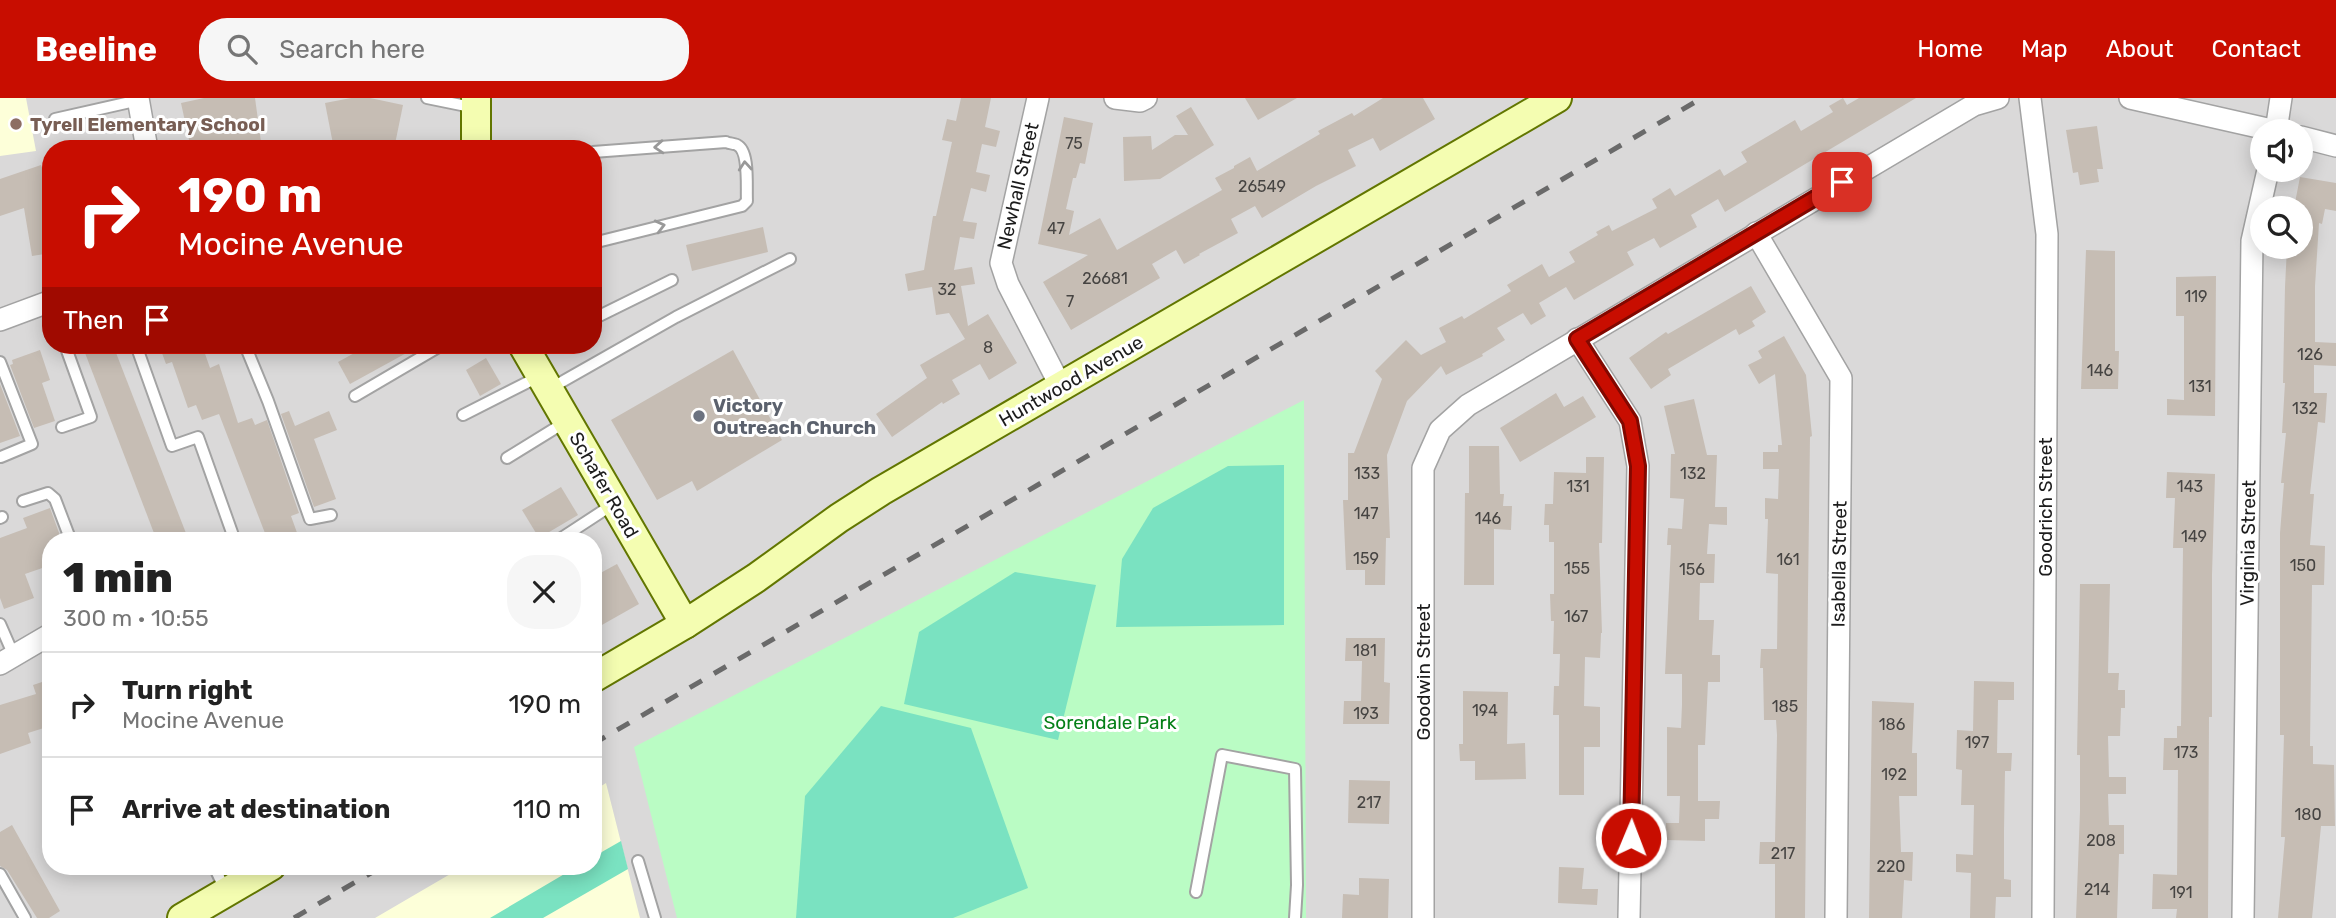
<!DOCTYPE html>
<meta charset="utf-8">
<style>
body{margin:0;font-family:Rubik,sans-serif;background:#f6f6f6;color:#222;height:100vh;display:flex;flex-direction:column;font-size:26px;white-space:nowrap}
*{box-sizing:border-box;margin:0}
p{font-size:23px;color:#767676}
.icon{flex:none;width:38px;height:38px;fill:none;stroke:currentColor;stroke-width:2;stroke-linecap:round;stroke-linejoin:round}
.map{position:relative;flex:1;overflow:hidden}
.side{position:absolute;left:42px;top:434px;width:560px;height:343px;display:flex;flex-direction:column;background:#fff;border-radius:28px;box-shadow:0 4px 18px #0003}
.side>*{flex:none}
.top-card{position:absolute;left:42px;top:42px;width:560px;height:214px;border-radius:28px;box-shadow:0 4px 18px #0003;background:#c80d00;color:#fff;overflow:hidden}
.tools{position:absolute;left:2250px;top:21px;display:grid;gap:14px}
.tools a{display:grid;place-items:center;width:63px;height:63px;border-radius:50%;background:#fff;box-shadow:0 4px 18px #0003;font-size:35px}
.pin{position:absolute;display:grid;place-items:center;width:60px;height:60px;color:#fff;margin:-30px;border-radius:14px;box-shadow:0 4px 10px #0006}
.me{position:absolute;width:77px;margin:-38px;rotate:1deg;stroke-linejoin:round;filter:drop-shadow(0 0 5px #0008)}
.turn{display:flex;align-items:center;gap:24px;height:147px;padding:0 21px;font-size:32px}
.turn .icon{width:91px;height:91px;stroke-width:2.5}
.turn b{display:block;font-size:49px;line-height:60px}
.then{display:flex;align-items:center;height:66px;padding:0 21px;background:#0003;gap:14px;font-size:26px}
.round{display:grid;place-items:center;flex:none;width:74px;height:74px;border-radius:28px;background:#f6f6f6}
.headline{display:flex;align-items:center;justify-content:space-between;height:119px;padding:0 21px}
h1{font-size:42px;font-weight:800;line-height:52px}
ul{padding:0;list-style:none}
li{display:flex;align-items:center;gap:21px;height:105px;padding:0 21px;border-top:2px solid #e0e0e0}
li div{flex:1}
li b{display:block;font-size:26px}
li em{font-style:normal}
header{display:flex;align-items:center;gap:42px;box-sizing:border-box;height:98px;padding:0 35px;background:#c80d00;color:#fff}
header strong{font-size:33px}
nav{display:flex;gap:38px;margin-inline-start:auto;font-size:24px}
.search{width:490px;height:63px;background:#f6f6f6;display:flex;align-items:center;gap:18px;box-sizing:border-box;padding:0 24px;border-radius:28px;color:#767676;font-size:26px}
.map>svg:first-child{display:block}
</style>
<header>
<strong>Beeline</strong>
<div class="search"><svg class="icon" aria-label="search" viewBox="0 0 24 24"><circle cx="10" cy="10" r="6"/><path d="M15 15l6 6"/></svg>Search here</div>
<nav><a>Home</a><a>Map</a><a>About</a><a>Contact</a></nav>
</header>
<div class="map">
<svg width="2336" height="820" viewBox="0 0 2336 820">
<rect width="100%" height="100%" fill="#eeebe1"/>
<path fill="#dad9d9" fill-rule="evenodd" d="M0 0H2336V820H0ZM2263 33H2301V72H2263ZM51 51H593V247H51ZM2263 110H2301V149H2263ZM51 443H593V768H51Z"/>
<g fill="#fdffd9">
<path d="M0 0H26L36 53 0 58Z"/>
<path d="M606 685 640 820H375L464 768H593V693Z"/>
</g>
<path fill="#bafcc4" d="M1304 302 1306 820H677L634 649Z"/>
<g fill="#7ae2c1">
<path d="M1284 367V527L1116 529 1122 461 1153 410 1228 368Z"/>
<path d="M1015 474 1096 487 1058 642 904 606 919 534Z"/>
<path d="M881 608 971 630 1028 790 953 820H796L805 698Z"/>
<path d="M621 743 628 771 543 820H490L578 768H593V759Z"/>
</g>
<g fill="#c6bdb4">
<path d="M204 0H255L261 44 229 51H191L181 5Z"/>
<path d="M351 0H370L403 7 394 51H334L325 5Z"/>
<path d="M961 0H991L985 29 1000 33 996 49 982 46 976 74 990 77 986 94 971 90 963 123 977 125 974 141 960 139 954 172 972 169 975 186 961 188 968 228 988 216 1017 265 989 282 980 266 952 282 960 296 943 306 942 304 892 339 876 316 927 280 920 267 965 241 949 215 936 217 932 189 908 193 905 176 924 172 933 118H936L952 44 942 42 947 21 956 23Z"/>
<path d="M1245 0H1297L1258 22Z"/>
<path d="M1383 0H1423L1435 21 1380 53 1373 40 1348 52 1356 68 1316 88 1262 120 1255 108 1231 121 1238 135 1199 156 1200 157 1184 166 1176 152 1152 166 1160 180 1071 232 1043 184 1088 157 1038 146 1064 19 1093 25 1085 66 1080 65 1076 80H1073L1066 111 1074 113 1069 137 1100 120 1117 152 1222 92 1215 80 1234 70V68L1250 59 1257 73 1320 36 1318 33 1352 15 1354 18Z"/>
<path d="M1843 0 1847 7 1859 0H1916L1725 114 1718 101 1691 117 1697 129 1660 150 1654 140 1627 154 1634 167 1574 202 1566 189 1539 205 1546 218 1531 227 1523 215 1497 230 1505 242 1482 256 1483 258 1446 277 1441 268 1407 303 1387 357 1390 440H1386L1385 487H1365V472H1346L1343 402H1348V355H1354L1382 281 1375 273 1406 242 1421 257 1446 244 1439 230 1462 218 1464 221 1511 193 1507 187 1542 166 1549 179 1575 164 1569 154 1598 137 1596 134 1609 127 1612 133 1657 110 1652 101 1670 90 1675 98 1720 71 1724 78 1747 64 1741 54 1795 22 1801 33 1833 14 1829 8Z"/>
<path d="M1191 9 1214 47 1160 81 1124 83 1123 39 1151 38 1152 52 1175 37H1188L1176 18Z"/>
<path d="M2097 28 2103 71H2097L2099 84 2080 87 2078 74 2073 75 2066 32Z"/>
<path d="M41 67 51 94 45 97 51 132V155L32 158 24 110 0 118V81Z"/>
<path d="M2300 79 2336 85V113L2325 111 2322 126 2319 125 2315 188V244L2336 245V268L2314 267V295H2327L2325 325 2318 324 2310 396H2314L2310 447 2325 448 2324 487H2312L2310 648H2313V666L2334 667 2335 728H2321L2312 820H2278L2285 739H2281L2284 637H2280V435L2284 385H2281L2286 335H2282L2285 285H2283L2285 189 2287 149H2301V110H2294Z"/>
<path d="M763 129 768 154 692 173 686 147Z"/>
<path d="M2086 152 2115 153V253H2119L2118 291H2081Z"/>
<path d="M2216 178 2215 318 2167 317V301L2184 302V218H2176V179Z"/>
<path d="M1751 188 1766 214 1752 223 1755 228 1739 237 1736 231 1668 271 1671 277 1651 291 1629 260 1666 234 1668 236Z"/>
<path d="M1784 238 1806 277 1812 338 1810 339 1808 496 1805 820H1775V766H1759L1760 744H1775L1777 637 1776 622H1764L1763 570H1760L1761 551H1777L1778 476 1766 475 1768 421H1765V400L1778 401 1779 371H1763V354H1778V347H1782L1775 276 1759 286 1748 267 1762 260 1758 253Z"/>
<path d="M82 247H113L189 443H157Z"/>
<path d="M159 247H202L210 270 219 266 238 325 252 320 255 327 267 322 299 415 291 418 300 443H268L219 316 202 322 196 307 188 310 172 264 166 266Z"/>
<path d="M369 247H421L350 286 338 264Z"/>
<path d="M40 252 50 282 42 285 55 323 34 330 10 267 13 266 12 262Z"/>
<path d="M733 252 782 342 697 393 692 383 657 402 611 322Z"/>
<path d="M486 260 501 286 480 298 466 272Z"/>
<path d="M0 286 20 338 0 345Z"/>
<path d="M1556 295 1564 309 1583 298 1596 319 1520 364 1500 330Z"/>
<path d="M1694 301 1707 357H1717L1715 409H1727V427L1709 426 1707 456H1715L1714 485H1700L1699 522H1714L1712 557H1720V584H1708L1705 647H1698V703H1720L1719 721H1705V743L1666 742V725H1679L1680 698H1667V629L1681 630 1682 607V576H1665L1671 447H1667L1668 430 1682 431 1684 401 1670 400 1671 356H1675L1664 308Z"/>
<path d="M289 313 295 328 329 313 337 332 314 341 336 401 314 409 281 316Z"/>
<path d="M1469 348H1499L1500 396H1504L1503 408H1512L1511 432 1494 431V487H1464L1465 395H1469Z"/>
<path d="M1586 359H1604L1602 445H1599L1602 535H1601L1600 560 1585 559 1584 608 1600 609V649H1584V697H1559V617H1553L1554 588H1559L1560 556H1553L1554 523H1551L1550 496H1554V444H1549V427H1544L1545 406H1553L1554 374 1586 375Z"/>
<path d="M2167 374 2215 376 2212 477V619H2209L2208 820H2176L2177 811H2152L2153 776 2177 777 2178 672H2163L2164 640H2177V628H2181L2183 450H2173L2175 400H2166Z"/>
<path d="M561 389 578 417 539 440 522 412Z"/>
<path d="M50 410 62 443H51V467L25 476 34 500 4 511 0 500V440L27 430 23 420Z"/>
<path d="M617 466 639 506 593 532V479Z"/>
<path d="M2080 486H2110L2108 575H2119L2118 592H2125V610H2121L2120 638H2108L2109 679H2126V696H2108L2109 727H2124V756H2119L2117 820H2076L2080 713V657H2077Z"/>
<path d="M1346 540H1385L1384 584 1390 585 1389 626H1343L1344 603H1361L1362 563H1345Z"/>
<path d="M51 581V632H48L47 629 28 635 31 645 0 656V607L36 596 33 587Z"/>
<path d="M1974 583 2014 584V602H1998L1997 655H2012L2011 673H2005L2004 733V781L2011 782V799H1996L1995 820H1970L1971 775 1956 774V756L1973 757 1974 707H1961L1962 672 1956 671 1957 632 1973 633Z"/>
<path d="M1463 593 1508 594 1507 646 1525 645 1526 681 1475 682V663H1460L1459 646H1463Z"/>
<path d="M1872 603 1914 605 1912 655H1917V698H1899L1901 754H1913L1912 783 1904 782 1902 820H1869Z"/>
<path d="M1349 682 1390 683 1389 726 1348 725Z"/>
<path d="M12 727 60 813 49 820H37L7 772 0 768V734Z"/>
<path d="M1559 769 1584 770 1582 791H1598L1597 807 1558 805Z"/>
<path d="M1359 780 1389 781 1388 820H1342L1343 796 1359 797Z"/>
</g>
<g fill="none" stroke-linecap="round" stroke-linejoin="round">
<defs>
<g id="lane">
<path d="M427 0 476 10"/>
<path d="M55 21 139 2"/>
<path d="M593 54 726 44C727 45 736 46 737 47 750 53 746 90 747 103L742 108 593 145"/>
<path d="M593 221 672 182"/>
<path d="M136 247 172 348 198 339 235 443"/>
<path d="M245 247 268 303 310 421 331 417"/>
<path d="M0 264 32 346 1 359"/>
<path d="M551 290 676 219 790 161"/>
<path d="M355 298 442 247"/>
<path d="M463 317 540 278"/>
<path d="M62 329 91 319 65 247"/>
<path d="M507 360 567 323"/>
<path d="M23 403 48 395 55 401 71 443"/>
<path d="M0 420 2 419"/>
<path d="M562 443 560 441 615 405"/>
<path d="M0 526 14 558"/>
<path d="M638 763 655 820"/>
<path d="M214 768 226 794"/>
<path d="M0 776 25 820"/>
<path d="M1196 794 1222 657 1295 671 1297 787 1295 820"/>
</g>
<g id="street">
<path d="M138 0 147 51"/>
<path d="M1038 0 1001 165 1008 186 1061 289"/>
<path d="M1115 0 1140 3 1146 0"/>
<path d="M2030 0 2047 136 2043 820"/>
<path d="M2130 0 2276 33"/>
<path d="M2276 33 2281 0"/>
<path d="M2301 39 2336 48"/>
<path d="M1756 135 1841 280 1836 820"/>
<path d="M0 222 51 203"/>
<path d="M1577 241 1630 323 1638 368 1629 820"/>
<path d="M0 566 51 536"/>
<path d="M1423 820V370L1440 332 1468 307 1974 7 1998 0"/>
<path d="M2243 820 2252 143 2268 72"/>
</g>
<g id="secondary">
<path d="M476 51V0"/>
<path d="M523 247 685 526"/>
<path d="M593 580 685 526 756 480 839 420 881 393 1557 0"/>
<path d="M182 820 271 768"/>
</g>
</defs>
<use href="#lane" stroke="#a3a3a3" stroke-width="14"/>
<use href="#street" stroke="#a3a3a3" stroke-width="24"/>
<use href="#secondary" stroke="#627600" stroke-width="32"/>
<use href="#lane" stroke="#fff" stroke-width="10"/>
<use href="#street" stroke="#fff" stroke-width="21"/>
<use href="#secondary" stroke="#f4fdb1" stroke-width="28"/>
<g stroke="#6a6a6a" stroke-width="5" stroke-dasharray="14 14" stroke-linecap="butt">
<path d="M593 646 1702 0"/>
<path d="M294 820 383 768"/>
</g>
</g>
<defs><path id="oneway-chevron" d="M-2-3.5L2.5 0L-2 3.5" fill="none" stroke-width="1.6" stroke-linecap="round" stroke-linejoin="round" transform="scale(1.75)"/></defs>
<g stroke="#999">
<use href="#oneway-chevron" transform="translate(659 49) rotate(176)"/>
<use href="#oneway-chevron" transform="translate(745 68) rotate(-95)"/>
<use href="#oneway-chevron" transform="translate(660 128) rotate(-14)"/>
</g>
<g fill="none" stroke-linecap="round" stroke-linejoin="round">
<defs>
<path id="route" d="M1631 740 1638 368 1630 323 1577 241 1842 84"/>
</defs>
<use href="#route" stroke="#820800" stroke-width="18"/>
<use href="#route" stroke="#c80d00" stroke-width="12"/>
</g>
<circle fill="#8d6e63" stroke="#fff" stroke-width="2.5" cx="16" cy="26" r="7"/>
<circle fill="#6b7280" stroke="#fff" stroke-width="2.5" cx="699" cy="318" r="7"/>
<g text-anchor="middle" dominant-baseline="central" stroke-width="6" stroke-linejoin="round" paint-order="stroke">
<g font-size="16" fill="#464442">
<text x="1074" y="45">75</text>
<text x="1262" y="88">26549</text>
<text x="1056" y="130">47</text>
<text x="1105" y="180">26681</text>
<text x="947" y="191">32</text>
<text x="2196" y="198">119</text>
<text x="1070" y="203">7</text>
<text x="988" y="249">8</text>
<text x="2310" y="256">126</text>
<text x="2100" y="272">146</text>
<text x="2200" y="288">131</text>
<text x="2305" y="310">132</text>
<text x="1367" y="375">133</text>
<text x="1693" y="375">132</text>
<text x="1578" y="388">131</text>
<text x="2190" y="388">143</text>
<text x="1366" y="415">147</text>
<text x="1488" y="420">146</text>
<text x="2194" y="438">149</text>
<text x="1366" y="460">159</text>
<text x="1788" y="461">161</text>
<text x="2303" y="467">150</text>
<text x="1577" y="470">155</text>
<text x="1692" y="471">156</text>
<text x="1576" y="518">167</text>
<text x="1365" y="552">181</text>
<text x="1785" y="608">185</text>
<text x="1485" y="612">194</text>
<text x="1366" y="615">193</text>
<text x="1892" y="626">186</text>
<text x="1977" y="644">197</text>
<text x="2186" y="654">173</text>
<text x="1894" y="676">192</text>
<text x="1369" y="704">217</text>
<text x="2308" y="716">180</text>
<text x="2101" y="742">208</text>
<text x="1783" y="755">217</text>
<text x="1891" y="768">220</text>
<text x="2097" y="791">214</text>
<text x="2181" y="794">191</text>
</g>
<g font-size="19" font-weight="bold" fill="#785e54" stroke="#fff" text-anchor="start">
<text x="30" y="26">Tyrell Elementary School</text>
</g>
<g font-size="19" fill="#1c1c1c" stroke="#fff">
<text transform="translate(1018 88) rotate(-77)">Newhall Street</text>
<text transform="translate(1071 283) rotate(-30)">Huntwood Avenue</text>
<text transform="translate(604 387) rotate(60)">Schafer Road</text>
<text transform="translate(2045 409) rotate(-90)">Goodrich Street</text>
<text transform="translate(2248 445) rotate(-89)">Virginia Street</text>
<text transform="translate(1839 466) rotate(-89)">Isabella Street</text>
<text transform="translate(1423 574) rotate(-90)">Goodwin Street</text>
</g>
<g font-size="19" font-weight="bold" fill="#5b616d" stroke="#fff" text-anchor="start">
<text x="713" y="307">Victory<tspan x="713" dy="22">Outreach Church</tspan></text>
</g>
<g font-size="19" fill="#057f17" stroke="#fff">
<text x="1110" y="624">Sorendale Park</text>
</g>
</g>
</svg>
<div class="tools">
<a><svg class="icon" aria-label="sound" viewBox="0 0 24 24"><path d="M4 9h4l5-4v14l-5-4H4zM17 9q2 3 0 6"/></svg></a>
<a><svg class="icon" aria-label="search" viewBox="0 0 24 24"><circle cx="10" cy="10" r="6"/><path d="M15 15l6 6"/></svg></a>
</div>
<div class="pin" style="left:1842px;top:84px;background:#d93025"><svg class="icon" aria-label="arrive" viewBox="0 0 24 24"><path d="M6 21V4h12l-3 4 3 4H6"/></svg></div>
<svg class="me" style="left:1631px;top:740px" viewBox="-20 -20 40 40"><circle r="17" fill="#c80d00" stroke="#fff" stroke-width="3"/><path d="M0-11L8 9 0 5-8 9z" fill="#fff"/></svg>
<div class="top-card">
<div class="turn"><svg class="icon" aria-label="right" viewBox="0 0 24 24"><path d="M7 20v-9h11M14 6l5 5-5 5"/></svg><div><b>190 m</b>Mocine Avenue</div></div>
<div class="then">Then<svg class="icon" aria-label="arrive" viewBox="0 0 24 24"><path d="M6 21V4h12l-3 4 3 4H6"/></svg></div>
</div>
<section class="side">
<div class="headline"><div><h1>1 min</h1><p>300 m · 10:55</p></div><a class="round"><svg class="icon" aria-label="close" viewBox="0 0 24 24"><path d="M6 6l12 12M18 6L6 18"/></svg></a></div>
<ul>
<li><svg class="icon" aria-label="right" viewBox="0 0 24 24"><path d="M7 20v-9h11M14 6l5 5-5 5"/></svg><div><b>Turn right</b><p>Mocine Avenue</p></div><em>190 m</em></li>
<li><svg class="icon" aria-label="arrive" viewBox="0 0 24 24"><path d="M6 21V4h12l-3 4 3 4H6"/></svg><div><b>Arrive at destination</b></div><em>110 m</em></li>
</ul>
</section>
</div>
